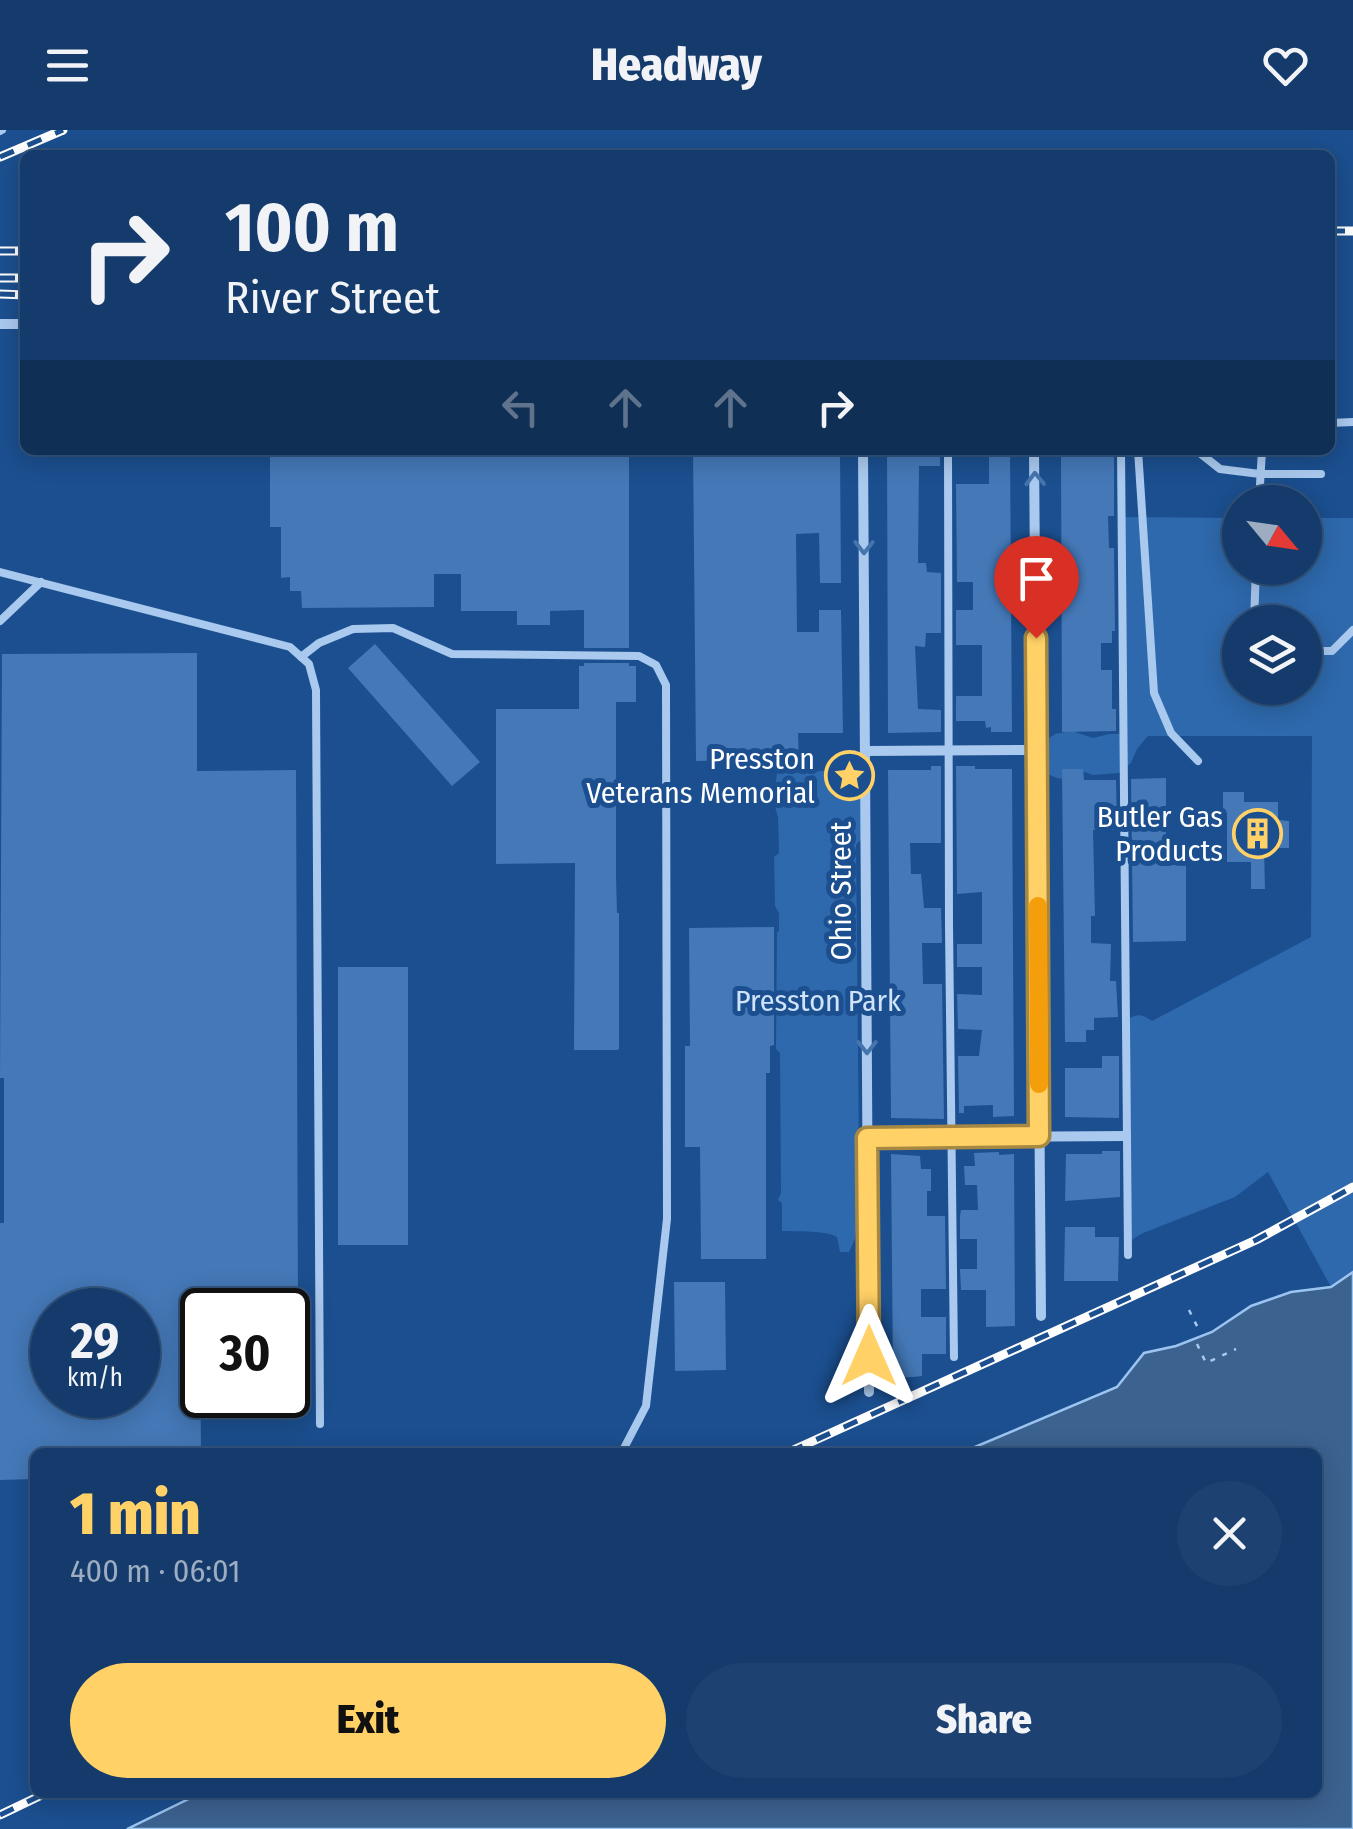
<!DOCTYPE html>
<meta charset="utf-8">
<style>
body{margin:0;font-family:"Fira Sans Condensed",sans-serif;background:#1d4271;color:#f1f3f6;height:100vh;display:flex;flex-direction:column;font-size:38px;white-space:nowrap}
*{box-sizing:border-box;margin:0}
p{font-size:32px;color:#9dadc1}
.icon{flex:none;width:55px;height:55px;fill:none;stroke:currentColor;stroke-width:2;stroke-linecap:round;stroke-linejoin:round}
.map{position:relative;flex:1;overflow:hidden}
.drawer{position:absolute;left:30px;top:1318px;width:1292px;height:350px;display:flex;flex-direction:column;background:#143b6b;border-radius:15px;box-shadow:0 5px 25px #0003,0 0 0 2px #33557e}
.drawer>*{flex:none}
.hud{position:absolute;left:20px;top:20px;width:1315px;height:305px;border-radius:15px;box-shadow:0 5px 25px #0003,0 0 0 2px #33557e;background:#143b6b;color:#f1f3f6;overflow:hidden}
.needle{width:65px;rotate:119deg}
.tools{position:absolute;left:1222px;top:355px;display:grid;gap:20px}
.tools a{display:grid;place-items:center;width:100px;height:100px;border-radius:50%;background:#143b6b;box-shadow:0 5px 25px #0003,0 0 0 2px #33557e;font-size:50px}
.speed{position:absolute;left:30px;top:1158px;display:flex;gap:20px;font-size:50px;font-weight:700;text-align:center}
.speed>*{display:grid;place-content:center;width:130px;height:130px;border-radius:50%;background:#143b6b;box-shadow:0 5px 25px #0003,0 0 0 2px #33557e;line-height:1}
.speed small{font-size:25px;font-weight:400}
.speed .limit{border:5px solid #111;border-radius:15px;background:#fff;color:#111}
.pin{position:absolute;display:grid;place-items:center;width:85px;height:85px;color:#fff;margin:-102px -42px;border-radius:50% 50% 50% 0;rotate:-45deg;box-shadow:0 0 10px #0007}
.pin .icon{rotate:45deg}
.me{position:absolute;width:110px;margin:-55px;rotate:0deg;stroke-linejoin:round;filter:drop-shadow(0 0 8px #0008)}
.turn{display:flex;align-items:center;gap:35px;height:210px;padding:0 40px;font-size:45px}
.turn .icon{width:130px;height:130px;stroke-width:2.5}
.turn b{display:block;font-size:70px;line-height:85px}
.lanes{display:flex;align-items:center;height:95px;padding:0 40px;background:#0003;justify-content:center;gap:50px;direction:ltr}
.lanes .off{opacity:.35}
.round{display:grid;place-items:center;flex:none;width:105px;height:105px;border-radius:52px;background:#1d4271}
.head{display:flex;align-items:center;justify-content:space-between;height:170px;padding:0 40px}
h1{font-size:60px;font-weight:800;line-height:75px;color:#ffd166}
.cta{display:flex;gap:20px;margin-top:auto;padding:20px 40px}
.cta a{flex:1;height:115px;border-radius:60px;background:#ffd166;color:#111;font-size:40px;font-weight:800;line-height:115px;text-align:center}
.cta a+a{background:#1d4271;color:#f1f3f6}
header{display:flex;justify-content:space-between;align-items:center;height:130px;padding:0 40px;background:#143b6b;font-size:45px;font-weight:800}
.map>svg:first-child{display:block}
</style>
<header><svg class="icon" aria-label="menu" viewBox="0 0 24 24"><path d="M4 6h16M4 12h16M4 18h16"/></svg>Headway<svg class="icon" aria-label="heart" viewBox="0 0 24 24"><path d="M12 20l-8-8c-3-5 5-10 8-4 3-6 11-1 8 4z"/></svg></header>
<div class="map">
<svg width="1353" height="1699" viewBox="0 0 1353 1699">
<rect width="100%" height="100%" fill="#1b4f8f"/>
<g fill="#2e69ad" fill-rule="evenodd">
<path d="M1122 387 1240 388V438H1305V388H1353V1142L1331 1157 1268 1042 1235 1067 1143 1103 1128 1112 1127 890C1137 883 1142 884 1152 891L1311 807 1312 606H1148L1137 619 1131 633 1119 643 1093 645 1084 642C1064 652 1056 651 1039 637V615L1055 604 1072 601 1093 608 1109 604H1120L1125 599ZM1240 492H1305V558H1240Z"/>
<path d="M779 630H794L798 641H828L829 633 839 630 849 636 850 641H855V651L865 658V705L856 715 859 1030 863 1037V1052L859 1056V1102L855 1103V1109L849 1122H840L837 1107C825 1100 798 1102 782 1101V1073L778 1070 781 1063 780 923 776 919 777 802 779 801V783L775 776 774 727 779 723 778 687 773 670Z"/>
</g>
<path fill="#3c6290" stroke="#9cc4f0" stroke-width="2.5" d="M1353 1142V1699H127L203 1662H1318V1322H963L1117 1257 1144 1223 1176 1216 1212 1202 1251 1176 1291 1162 1331 1157Z"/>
<g fill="#4478b7" fill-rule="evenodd">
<path d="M270 320H629V518H584V480L550 481V495H517V481H461V444H434V477L302 478 301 461H290V447L281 448V397H270Z"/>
<path d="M693 320H840L841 453H820L819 403 796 404 797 502H819V480H841L843 603H798L799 630H765V641H740V630L696 631Z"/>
<path d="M887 320H940V336H919L918 433H926L927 442 941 443V503H926L925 517 915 516 918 579 941 580V602L888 603Z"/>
<path d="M989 320H1010L1012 602H991V597L986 598 985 591H956V566H982V515H956V480H973V452H957L956 354H989Z"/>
<path d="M1061 320H1114V386H1108L1109 418H1114L1115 501H1112V513H1101V540H1112V579H1116V601L1062 602Z"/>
<path d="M375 514 480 632 452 656 348 538Z"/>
<path d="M197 523V641L296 640 298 1180H202V1202H200L201 1322H35V1349L0 1350V1093H4V948H0L2 524ZM52 1180H138V1265H52Z"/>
<path d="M584 533H629V536H636V572H616V746L617 783H619V919L617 920H574L575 733 496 734V579H579V536H584Z"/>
<path d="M931 636H941V713H910L911 744H921L924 778H941L942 813H922L923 854H942L944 989 891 988 888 640H931Z"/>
<path d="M956 636H975V639H1012L1014 986 993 987V975L964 976V983H959L958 926H979L982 900 958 899 957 864 982 865V837H957V814H982V762L957 764Z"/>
<path d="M1062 639H1083L1084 650H1116L1117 700H1093L1095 786H1091V813L1111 814 1110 851H1116L1118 887 1094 888V900H1086V912H1065Z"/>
<path d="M1166 648V735H1186V811L1133 812 1131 649Z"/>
<path d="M1223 662H1244V672H1278V690L1289 691V718H1264L1265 759H1251V732H1227V683H1223Z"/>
<path d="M774 797V915L770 916V943H766V1129H701L700 1017H685V916H690L689 798Z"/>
<rect x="338" y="837" width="70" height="278"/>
<path d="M1102 926H1119V988L1065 987V938H1102Z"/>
<path d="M1102 1021H1120V1067L1065 1071 1066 1024H1102Z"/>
<path d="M999 1022V1025L1014 1024 1015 1196 986 1197V1160H961L960 1139H977V1109H960V1086L961 1080H978L977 1055H965L964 1036H975L974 1023Z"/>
<path d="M891 1024 920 1026 921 1039H931V1061H927V1086H945L946 1159H921V1187H946V1224H922V1246L913 1247 893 1248Z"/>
<path d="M1065 1097H1095V1107H1119L1118 1151H1064Z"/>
<path d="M674 1152H725L726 1240 675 1241Z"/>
</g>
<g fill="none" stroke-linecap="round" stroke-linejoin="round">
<g stroke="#a9c9ee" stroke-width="2.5" stroke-dasharray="5 8" stroke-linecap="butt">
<path d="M1189 1180 1200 1202"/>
<path d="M1197 1214 1206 1233 1236 1219"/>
</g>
<g stroke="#a9c9ee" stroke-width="8">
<path d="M0 1 2 0"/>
<path d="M1330 293 1353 292"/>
<path d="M948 320 949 796 954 1227"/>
<path d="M1121 320 1128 1125"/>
<path d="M1138 320 1154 563 1171 603 1198 631"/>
<path d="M1196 320 1220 339 1260 344H1321"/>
<path d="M1259 372 1262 320"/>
<path d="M0 442 290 517 309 534 316 560 320 1294"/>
<path d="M0 491 41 452"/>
<path d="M1254 492 1256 438"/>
<path d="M1305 521H1332L1353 500"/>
<path d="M301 527 319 513 353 499 393 498 452 524 639 526 656 535 666 555 667 1089 646 1276 622 1322"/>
</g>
<g stroke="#a9c9ee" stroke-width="10">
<path d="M0 194H25"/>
<path d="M863 320 869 1262"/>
<path d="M1034 320 1041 1186"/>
<path d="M865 621 1037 620"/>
<path d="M867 1008 1126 1006"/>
</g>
<defs>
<g id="rail">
<path d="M0 27 63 0"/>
<path d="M1330 101H1353"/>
<path d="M0 121H25"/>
<path d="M0 148H25"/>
<path d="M0 164 25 165"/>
<path d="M789 1322 1256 1110 1353 1057"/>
<path d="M0 1685 48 1662"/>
</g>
</defs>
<use href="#rail" stroke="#fff" stroke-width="9"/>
<use href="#rail" stroke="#1b4f8f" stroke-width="5" stroke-dasharray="15" stroke-linecap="butt"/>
</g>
<defs><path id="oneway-chevron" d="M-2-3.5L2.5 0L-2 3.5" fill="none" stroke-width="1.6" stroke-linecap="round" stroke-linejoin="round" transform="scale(2.5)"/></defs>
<g stroke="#4674ac">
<use href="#oneway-chevron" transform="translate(1035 349) rotate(-91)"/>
<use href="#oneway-chevron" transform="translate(864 417) rotate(90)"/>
<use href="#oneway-chevron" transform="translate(867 917) rotate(90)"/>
</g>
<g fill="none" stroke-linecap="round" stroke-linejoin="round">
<defs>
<path id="route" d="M869 1226 867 1008 1039 1006 1036 508"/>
</defs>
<use href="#route" stroke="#a68842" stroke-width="25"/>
<use href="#route" stroke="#ffd166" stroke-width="18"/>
<path stroke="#f59e0b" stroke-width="18" d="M1038 776 1039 954"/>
</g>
<defs>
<symbol id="sight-ring" viewBox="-11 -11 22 22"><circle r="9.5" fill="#1b4f8f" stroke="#ffd166" stroke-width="1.5"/><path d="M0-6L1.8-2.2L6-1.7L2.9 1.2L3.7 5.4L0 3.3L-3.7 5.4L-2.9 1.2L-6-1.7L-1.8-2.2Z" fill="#ffd166"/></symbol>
<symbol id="building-ring" viewBox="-11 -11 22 22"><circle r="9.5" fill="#1b4f8f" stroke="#ffd166" stroke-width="1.5"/><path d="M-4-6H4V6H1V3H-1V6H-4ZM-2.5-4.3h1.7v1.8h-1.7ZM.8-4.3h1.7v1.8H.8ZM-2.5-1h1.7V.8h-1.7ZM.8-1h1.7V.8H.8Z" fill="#ffd166"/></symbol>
</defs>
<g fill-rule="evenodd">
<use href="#sight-ring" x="822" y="618" width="55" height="55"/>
<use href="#building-ring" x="1230" y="676" width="55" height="55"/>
</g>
<g text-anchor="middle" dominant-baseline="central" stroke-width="10" stroke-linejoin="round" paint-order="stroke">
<g font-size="30" fill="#fff" stroke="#1b4f8f" text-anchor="end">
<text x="815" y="629">Presston<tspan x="815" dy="34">Veterans Memorial</tspan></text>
<text x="1223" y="687">Butler Gas<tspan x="1223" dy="34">Products</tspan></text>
</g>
<g font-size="30" fill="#fff" stroke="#1b4f8f">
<text transform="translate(841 761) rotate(-90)">Ohio Street</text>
</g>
<g font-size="30" fill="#cfe3fa" stroke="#1b4f8f">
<text x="818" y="871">Presston Park</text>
</g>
</g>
</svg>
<div class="tools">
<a><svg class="needle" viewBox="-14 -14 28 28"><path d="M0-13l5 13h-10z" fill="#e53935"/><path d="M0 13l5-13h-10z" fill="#9dadc1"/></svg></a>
<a><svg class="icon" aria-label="layers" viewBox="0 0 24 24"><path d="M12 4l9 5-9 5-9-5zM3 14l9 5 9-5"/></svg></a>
</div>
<div class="speed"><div>29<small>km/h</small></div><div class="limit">30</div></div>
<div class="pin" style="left:1036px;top:508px;background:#d93025"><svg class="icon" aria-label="arrive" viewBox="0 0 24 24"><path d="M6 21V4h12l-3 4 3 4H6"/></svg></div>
<svg class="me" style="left:869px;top:1226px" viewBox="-20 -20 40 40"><path d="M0-17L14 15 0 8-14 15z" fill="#ffd166" stroke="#fff" stroke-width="4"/></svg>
<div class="hud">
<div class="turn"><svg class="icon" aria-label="right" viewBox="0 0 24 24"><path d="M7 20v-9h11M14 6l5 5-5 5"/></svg><div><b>100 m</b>River Street</div></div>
<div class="lanes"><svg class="icon off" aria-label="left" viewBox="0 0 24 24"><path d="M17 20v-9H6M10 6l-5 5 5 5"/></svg><svg class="icon off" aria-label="ahead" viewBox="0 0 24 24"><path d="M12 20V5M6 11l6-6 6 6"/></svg><svg class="icon off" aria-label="ahead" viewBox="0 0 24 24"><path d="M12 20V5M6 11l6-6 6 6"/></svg><svg class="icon" aria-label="right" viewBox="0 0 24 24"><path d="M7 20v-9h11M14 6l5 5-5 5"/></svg></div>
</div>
<section class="drawer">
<div class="head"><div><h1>1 min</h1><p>400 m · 06:01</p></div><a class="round"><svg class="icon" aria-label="close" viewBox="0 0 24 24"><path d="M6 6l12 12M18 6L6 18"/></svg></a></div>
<div class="cta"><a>Exit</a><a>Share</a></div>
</section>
</div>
